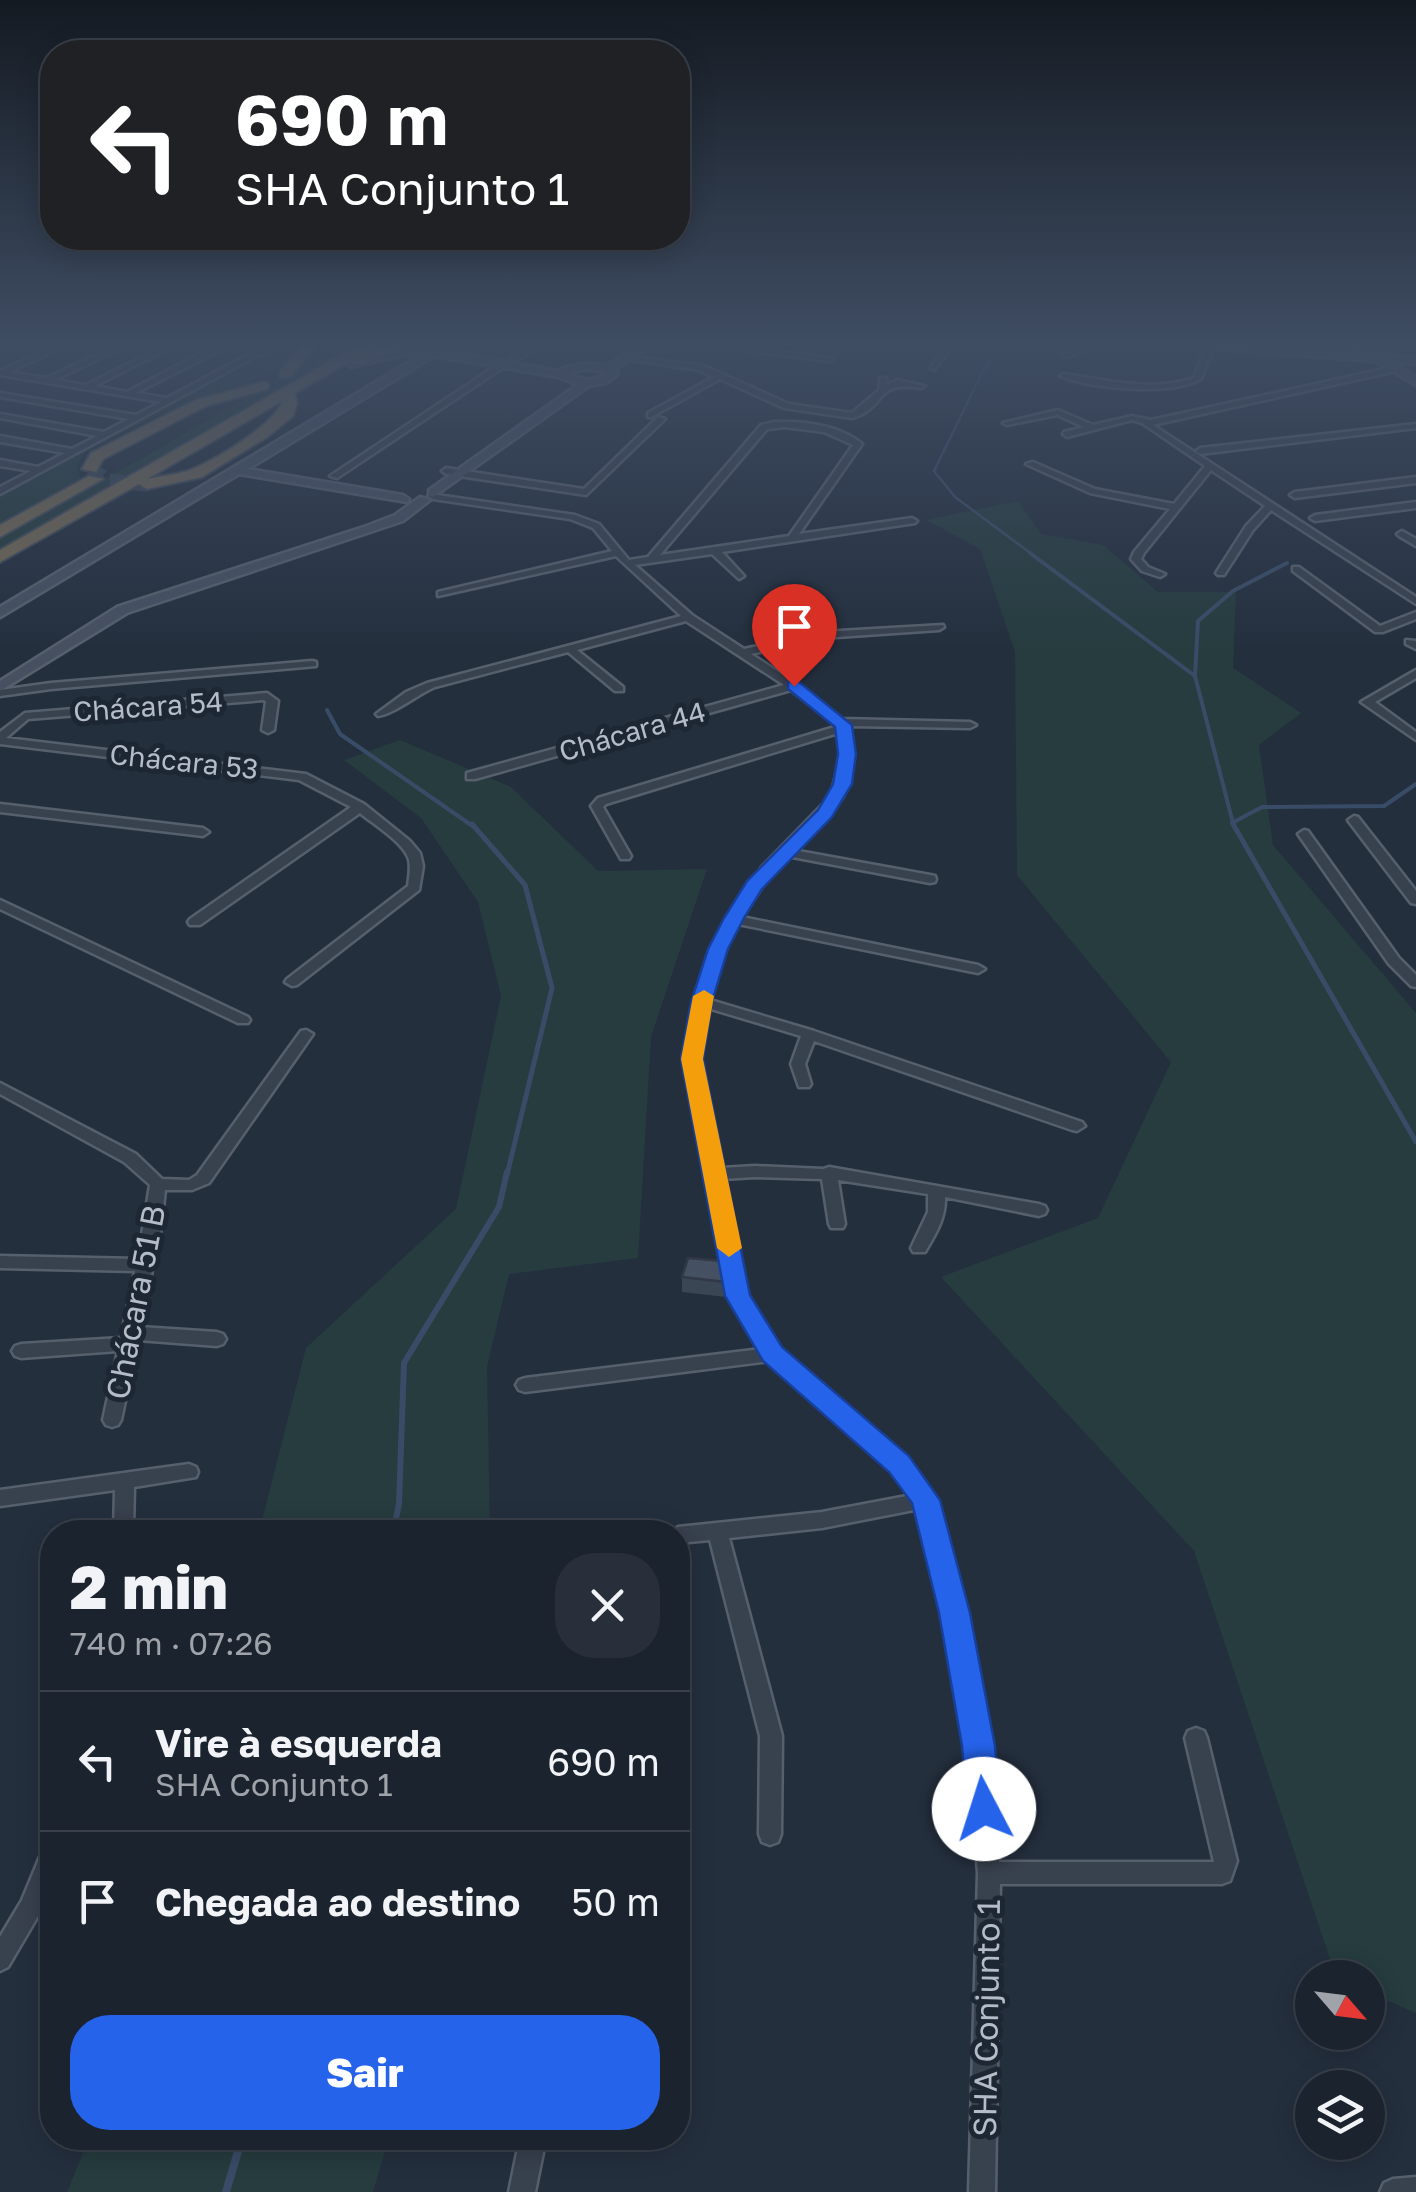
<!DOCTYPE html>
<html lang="pt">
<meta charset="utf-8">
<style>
body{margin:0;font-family:"Golos Text",sans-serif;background:#282f3a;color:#f1f3f6;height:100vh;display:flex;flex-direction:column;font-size:38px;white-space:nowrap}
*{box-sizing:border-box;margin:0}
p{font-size:32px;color:#a0a4aa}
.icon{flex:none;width:55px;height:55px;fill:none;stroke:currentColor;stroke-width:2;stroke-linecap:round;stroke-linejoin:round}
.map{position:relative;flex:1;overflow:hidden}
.drawer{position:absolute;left:40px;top:1520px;width:650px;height:630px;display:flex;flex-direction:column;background:#1b232e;border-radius:40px;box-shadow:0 5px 25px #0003,0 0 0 2px #39404a}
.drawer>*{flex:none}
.top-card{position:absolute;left:40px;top:40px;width:650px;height:210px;border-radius:40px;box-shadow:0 5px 25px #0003,0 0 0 2px #39404a;background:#202124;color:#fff;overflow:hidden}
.needle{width:65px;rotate:118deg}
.fabs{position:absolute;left:1295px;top:1960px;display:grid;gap:20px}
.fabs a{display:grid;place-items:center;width:90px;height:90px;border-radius:50%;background:#1b232e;box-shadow:0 5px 25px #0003,0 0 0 2px #39404a;font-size:50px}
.pin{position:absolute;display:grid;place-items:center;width:85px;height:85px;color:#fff;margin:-102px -42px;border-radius:50% 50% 50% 0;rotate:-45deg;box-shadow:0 0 10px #0007}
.pin .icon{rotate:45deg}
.me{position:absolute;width:110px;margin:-55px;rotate:355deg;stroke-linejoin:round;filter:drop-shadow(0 0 8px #0008)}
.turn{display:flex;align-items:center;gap:35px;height:210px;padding:0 30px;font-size:45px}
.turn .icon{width:130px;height:130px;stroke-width:2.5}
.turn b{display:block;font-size:70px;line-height:85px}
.round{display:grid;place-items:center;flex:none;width:105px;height:105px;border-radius:40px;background:#282f3a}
.head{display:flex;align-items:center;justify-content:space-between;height:170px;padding:0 30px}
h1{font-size:60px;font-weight:800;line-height:75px}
.primary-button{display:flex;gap:20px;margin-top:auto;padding:20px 30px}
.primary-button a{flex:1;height:115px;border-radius:40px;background:#2563eb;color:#fff;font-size:40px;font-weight:800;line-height:115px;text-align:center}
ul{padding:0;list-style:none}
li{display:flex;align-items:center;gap:30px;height:140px;padding:0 30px;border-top:2px solid #39404a}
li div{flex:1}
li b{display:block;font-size:38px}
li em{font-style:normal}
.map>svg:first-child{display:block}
</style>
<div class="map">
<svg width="1416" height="2192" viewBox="0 0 1416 2192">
<rect width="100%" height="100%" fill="#242f3e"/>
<g fill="#263c3f">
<path d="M279 342H305V348L293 361 265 377 155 417 84 453 77 465 80 479 0 523V495L276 350 270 347Z"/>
<path d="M313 354 345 359 141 467 0 549V535L146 456 290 372Z"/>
<path d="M1018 501 1041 534 1103 545 1158 592H1236L1233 668 1301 713 1259 745 1273 845 1416 1013V2013L1368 1992V1978L1336 1977 1194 1551 941 1277 1098 1218 1171 1062 1017 875 1015 652 980 549 926 520Z"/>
<path d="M400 740 511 787 598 871 707 869 651 1037 638 1258 509 1274 487 1367 490 1532H259L306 1348 456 1209 501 996 478 902 421 818 344 760Z"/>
<path d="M89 2138H389L373 2192H67Z"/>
</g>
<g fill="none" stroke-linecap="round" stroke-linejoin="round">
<path stroke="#394c67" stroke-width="2.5" d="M998 350 981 375 934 471 955 497 1033 555"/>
<g stroke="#394c67" stroke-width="4">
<path d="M1030 553 1195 676 1234 827"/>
<path d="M1195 676 1198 621 1233 591 1287 563"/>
<path d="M327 710 340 734 474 827"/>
<path d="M1232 823 1262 807 1384 806 1416 784"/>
</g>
<g stroke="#394c67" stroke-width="5">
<path d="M472 824 525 885 552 988 507 1175"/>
<path d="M1233 824 1416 1142"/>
</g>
<path stroke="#394c67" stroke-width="6" d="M393 1532 399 1504 404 1363 499 1207 507 1172"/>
<path stroke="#394c67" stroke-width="8" d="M226 2192 242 2138"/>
<path stroke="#3a4453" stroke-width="15" stroke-dasharray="15 8" stroke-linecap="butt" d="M90 469 109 481 147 484"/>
<defs>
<g id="street">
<path d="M63 342H73L10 372 46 378 123 342H133L55 380 86 385 172 342H182L95 386 127 392 222 342H228V346L136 393 167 398 261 348 268 350 0 494V487L31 471 0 466V460L38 467 65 453 0 442V436L72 449 97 436 0 418V414L104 432 129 419 0 397V393L136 415 161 402 0 375V371Z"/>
<path d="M539 342H549L517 360 510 358Z"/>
<path d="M700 342 746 347 757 342 760 344 755 348 834 359 830 361 747 351Z"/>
<path d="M883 342 947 346 949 342H957L934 370 930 368 943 350Z"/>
<path d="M1092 342H1102L1069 357 1062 355Z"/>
<path d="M1210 344 1214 346 1201 379C1170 396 1092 389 1060 376L1064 374C1107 380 1151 392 1194 378L1206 346Z"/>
<path d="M622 355 704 366 789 404 852 413 879 390 880 378H886L887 385 897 380 925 386 921 388C872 380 887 409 852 418L784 408 720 379 651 417H648V413L714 377 699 370 625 359Z"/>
<path d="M503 361 510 363 337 478 330 476Z"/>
<path d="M1393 367 1396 371 1153 425 1416 597V604L1271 510 1253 530 1224 575H1218L1216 573 1246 526 1265 506 1211 470 1144 553 1141 559 1148 567 1165 574 1160 577 1142 571 1131 559 1134 552 1170 509 1090 493 1026 464 1033 462 1095 489 1174 504 1205 466 1142 423 1132 420 1067 437 1063 434 1064 432 1084 427 1057 415 1007 425 1003 423 1058 410 1093 425 1132 416 1151 420Z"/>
<path d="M658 417 665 419 586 495 446 474 442 471 446 468 584 489Z"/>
<path d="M774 422C803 421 839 425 862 444L799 534 912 518 917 521 915 523 722 552 744 576 739 579 712 554 635 565 692 615 744 649 822 632 943 625 944 627 939 630 822 638 751 654 797 684 842 719 970 722 976 725 970 728 849 726 853 754 843 797 793 850 930 875 935 876 936 879 935 882 930 883 787 856 772 872 742 917 978 965 985 969 978 973 738 924 725 949 710 1000 814 1031 1082 1122 1085 1126 1077 1131 1072 1130 814 1041 805 1064 811 1084 809 1087H799L791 1064 801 1036 708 1008 699 1059 721 1168 755 1166 823 1169 829 1167 1039 1204 1045 1206 1047 1210 1045 1214 1039 1216 945 1197C946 1218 935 1235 925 1252H913L911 1248 928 1212V1194L838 1180 845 1224 843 1228H831L829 1224 822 1179 755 1177 723 1179 746 1296 779 1349 906 1459 936 1500 965 1613 990 1746 999 1862H1214L1185 1738 1188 1731 1196 1728 1204 1731 1207 1738 1237 1861 1230 1881 1222 1884H1000L995 2192H969L978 1873 968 1746 945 1613 919 1509 822 1528 729 1538 782 1736 781 1834 778 1842 770 1845 762 1842 759 1834 760 1736 710 1540 678 1543V1532H670L678 1527 822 1512 912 1495 892 1469 769 1361 525 1392 519 1390 516 1385 519 1380 525 1378 761 1349 730 1296 685 1059 695 1002 711 949 727 919 762 867 831 796 841 754 838 733 606 804 603 807 631 856 629 859H621L591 806 598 798 838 726 791 690 475 779H467V773L784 685 686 621 577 650 623 687V691H615L568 652 435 687C418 694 392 715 378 716L376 714 406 692 427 683 681 616 616 556 438 596V592L612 551 593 528 570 519 433 499 428 496 430 494 575 515 599 524 629 560 648 557 761 425ZM785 427 824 432 853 445 789 536 660 555 767 429Z"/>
<path d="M1416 424V428L1200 454 1196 451 1200 448Z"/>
<path d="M1416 477V483L1295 498 1290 495 1295 492Z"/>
<path d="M1416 502V508L1315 521 1310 518 1315 515Z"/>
<path d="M1402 531 1416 539V546L1399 536 1397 534Z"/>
<path d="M1293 567H1299L1380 626 1416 612V619L1383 632H1375L1293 571Z"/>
<path d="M1406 640 1416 641V649L1406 644Z"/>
<path d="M312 661 316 662V666L51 689 0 696V690L51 683Z"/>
<path d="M1416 670V678L1375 702 1416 732V740L1361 702Z"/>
<path d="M267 693 278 701 274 730 268 733 262 730 266 702 264 700 28 719 6 738 306 774 364 804 410 841 420 853 423 866 419 890 297 985 292 986 285 982 287 979 408 886C409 877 411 868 409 860 405 843 373 824 360 813L200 925H190L188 922 190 919 351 807 299 780 0 744V732L25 713Z"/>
<path d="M0 804 203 828 209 832 203 836 0 812Z"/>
<path d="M1354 816 1358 817 1416 891V904L1411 903 1350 823 1348 820Z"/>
<path d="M1304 830 1308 831 1399 958 1416 975V987L1411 986 1389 964 1298 834Z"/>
<path d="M0 900 248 1017 250 1020 248 1023H238L0 909Z"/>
<path d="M306 1030 313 1034 209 1183 192 1190H165L161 1228 140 1327 217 1332 223 1334 226 1339 223 1344 217 1346 138 1340 121 1420 118 1425 112 1427 106 1425 103 1420 118 1351 21 1358 15 1356 12 1351 15 1346 21 1344 121 1338 135 1271 0 1268V1256L138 1259 150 1185 124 1162 0 1094V1083L136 1154 162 1179 189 1180 197 1175 301 1031Z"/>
<path d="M189 1464 196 1467 198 1472 196 1477 134 1487 133 1532H114L115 1490 0 1506V1490Z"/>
<path d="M52 1844V1881L38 1916 8 1967 0 1971V1937L22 1900 44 1847Z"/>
<path d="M520 2138H546L535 2192H509Z"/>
<path d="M1416 2177V2192H1380L1384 2183 1393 2179Z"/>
</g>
<g id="secondary">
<path d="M647 342H659L614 370 618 374 606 383 589 386 433 497 429 496V490L577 385 559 377 434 356 248 469 403 495 409 499 407 502 239 474 0 617V607L421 355H403L351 367 347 362 403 349H433L561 371 563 368 585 363 606 366ZM585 369 605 372 607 374 589 380 569 375Z"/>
<path d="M1163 342H1207L1365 354 1348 342H1360L1381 355 1416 358V364L1392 362 1416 377V385L1376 361 1168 345Z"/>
<path d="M420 497 430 500 403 521 127 613 0 691V681L117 607 364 527 395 515Z"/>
</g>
<g id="highway">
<path d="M306 342H320L290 377H280V371Z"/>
<path d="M364 342H381L361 355 396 342H415L361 365 349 362 295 393 297 403 293 416 267 437 202 477 147 489 139 484 0 562V550ZM282 401C277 423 210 464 187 471 174 475 160 476 147 479Z"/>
<path d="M263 382 268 383V389L206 406 103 459 96 472 82 469 91 453 196 400Z"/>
<path d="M89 476 103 479 0 537V525Z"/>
</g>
</defs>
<use href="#street" stroke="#565f6c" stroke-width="5"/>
<use href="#secondary" stroke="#565f6c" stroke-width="5"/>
<use href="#highway" stroke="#434c59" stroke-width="4"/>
<use href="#street" fill="#38414e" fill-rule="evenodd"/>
<use href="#secondary" fill="#465061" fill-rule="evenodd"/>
<use href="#highway" fill="#746855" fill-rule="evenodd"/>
</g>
<path fill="#3b4654" d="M682 1277 726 1282V1297L682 1292Z"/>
<path fill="#455162" stroke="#303945" stroke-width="2.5" d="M688 1258 722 1261 726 1282 682 1277Z"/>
<linearGradient id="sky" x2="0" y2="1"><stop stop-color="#141a22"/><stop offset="0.53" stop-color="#3f4d63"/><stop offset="1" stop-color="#3f4d63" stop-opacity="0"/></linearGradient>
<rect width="1416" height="649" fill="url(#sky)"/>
<path fill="#2563eb" stroke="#184099" stroke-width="2.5" d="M788 682H799L852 725 856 754 852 784 832 817 762 889 744 918 728 949 712 1002 703 1059 750 1295 782 1347 909 1456 940 1500 970 1613 995 1746 1001 1809 996 1820 984 1825 972 1820 967 1809 962 1746 939 1613 912 1503 889 1472 763 1361 725 1296 681 1059 691 1002 708 949 724 918 747 881 818 810 833 784 838 754 835 727 788 689Z"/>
<path fill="#f59e0b" d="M704 990 714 996 703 1059 742 1248 729 1257 717 1248 681 1059 693 996Z"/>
<g text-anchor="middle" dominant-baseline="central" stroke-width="10" stroke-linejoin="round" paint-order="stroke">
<g font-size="28" fill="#b4bcc9" stroke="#1d2633">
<text transform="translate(148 706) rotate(-4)">Chácara 54</text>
<text transform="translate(632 731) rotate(-16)">Chácara 44</text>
<text transform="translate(184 761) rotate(6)">Chácara 53</text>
</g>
<g font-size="32" fill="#b4bcc9" stroke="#1d2633">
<text transform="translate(135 1302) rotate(-79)">Chácara 51 B</text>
<text transform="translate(986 2018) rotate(-89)">SHA Conjunto 1</text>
</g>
</g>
</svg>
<div class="fabs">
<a><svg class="needle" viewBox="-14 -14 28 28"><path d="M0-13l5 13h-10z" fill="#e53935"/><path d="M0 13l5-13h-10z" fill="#a0a4aa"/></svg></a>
<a><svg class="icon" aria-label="layers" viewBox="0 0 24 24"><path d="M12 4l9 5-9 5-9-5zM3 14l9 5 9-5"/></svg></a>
</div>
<div class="pin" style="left:794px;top:686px;background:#d93025"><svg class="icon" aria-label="arrive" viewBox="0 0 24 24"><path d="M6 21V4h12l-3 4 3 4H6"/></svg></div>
<svg class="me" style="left:984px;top:1809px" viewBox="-20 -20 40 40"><circle r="19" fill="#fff"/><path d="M0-13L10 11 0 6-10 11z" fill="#2563eb"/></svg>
<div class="top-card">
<div class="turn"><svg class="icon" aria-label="left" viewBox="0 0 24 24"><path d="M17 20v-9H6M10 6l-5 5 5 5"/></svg><div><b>690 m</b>SHA Conjunto 1</div></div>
</div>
<section class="drawer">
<div class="head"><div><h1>2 min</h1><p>740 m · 07:26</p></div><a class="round"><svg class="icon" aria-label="close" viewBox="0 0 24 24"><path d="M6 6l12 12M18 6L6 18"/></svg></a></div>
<ul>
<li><svg class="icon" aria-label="left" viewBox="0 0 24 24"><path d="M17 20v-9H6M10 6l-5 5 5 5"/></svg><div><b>Vire à esquerda</b><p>SHA Conjunto 1</p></div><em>690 m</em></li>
<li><svg class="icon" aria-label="arrive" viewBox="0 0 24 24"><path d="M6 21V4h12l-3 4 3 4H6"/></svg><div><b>Chegada ao destino</b></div><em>50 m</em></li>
</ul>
<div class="primary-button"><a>Sair</a></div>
</section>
</div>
